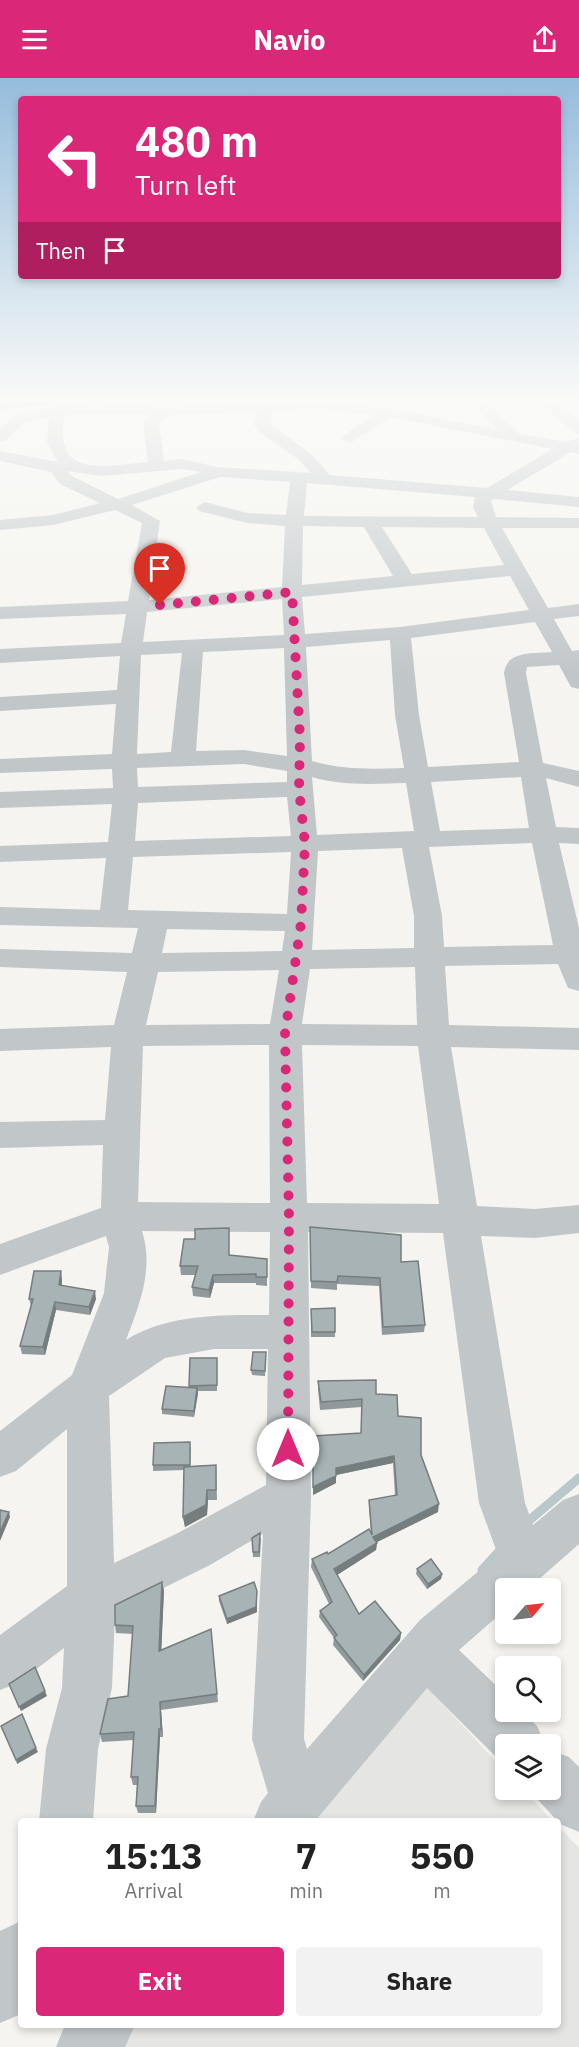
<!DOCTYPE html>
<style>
body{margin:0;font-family:"IBM Plex Sans",sans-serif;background:#f2f2f2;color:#222;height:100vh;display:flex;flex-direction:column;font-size:22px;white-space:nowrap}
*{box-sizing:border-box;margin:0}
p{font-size:20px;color:#767676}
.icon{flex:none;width:33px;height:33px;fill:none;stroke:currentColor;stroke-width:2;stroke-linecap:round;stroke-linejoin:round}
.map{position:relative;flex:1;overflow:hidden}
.panel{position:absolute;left:18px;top:1740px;width:543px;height:210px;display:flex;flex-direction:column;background:#fff;border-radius:6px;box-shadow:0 3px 9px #0003}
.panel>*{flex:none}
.top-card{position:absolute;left:18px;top:18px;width:543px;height:183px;border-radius:6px;box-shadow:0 3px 9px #0003;background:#db2777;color:#fff;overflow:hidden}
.needle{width:39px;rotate:62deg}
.buttons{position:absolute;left:495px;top:1500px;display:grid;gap:12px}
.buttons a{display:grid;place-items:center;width:66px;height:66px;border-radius:6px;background:#fff;box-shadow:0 3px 9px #0003;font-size:30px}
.pin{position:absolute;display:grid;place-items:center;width:51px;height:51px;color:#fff;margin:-62px -26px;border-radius:50% 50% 50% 0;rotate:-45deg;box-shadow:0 0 6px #0007}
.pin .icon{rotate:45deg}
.me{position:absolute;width:66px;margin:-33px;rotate:0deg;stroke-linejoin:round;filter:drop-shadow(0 0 4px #0008)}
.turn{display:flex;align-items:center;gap:21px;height:126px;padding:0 18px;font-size:27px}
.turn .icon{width:78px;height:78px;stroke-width:2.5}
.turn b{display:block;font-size:42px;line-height:51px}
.then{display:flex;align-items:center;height:57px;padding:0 18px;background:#0003;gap:12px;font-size:22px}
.eta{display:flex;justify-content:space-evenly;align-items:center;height:102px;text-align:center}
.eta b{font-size:36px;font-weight:700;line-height:42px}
.cta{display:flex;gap:12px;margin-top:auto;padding:12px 18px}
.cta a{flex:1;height:69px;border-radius:6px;background:#db2777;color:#fff;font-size:24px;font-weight:700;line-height:69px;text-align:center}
.cta a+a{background:#f2f2f2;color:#222}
header{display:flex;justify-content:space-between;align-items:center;height:78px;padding:0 18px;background:#db2777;color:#fff;font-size:27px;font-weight:700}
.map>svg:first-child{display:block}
</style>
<header><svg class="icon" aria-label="menu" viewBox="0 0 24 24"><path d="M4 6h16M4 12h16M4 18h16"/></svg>Navio<svg class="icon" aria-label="share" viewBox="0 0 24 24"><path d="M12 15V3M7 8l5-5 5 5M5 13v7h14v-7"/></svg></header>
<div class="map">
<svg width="579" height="1969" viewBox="0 0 579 1969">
<rect width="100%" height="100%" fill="#f5f4f0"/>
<g fill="#e5e6e4">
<path d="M420 1602 505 1693 506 1712H523L553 1743H304Z"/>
<path d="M558 1748 579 1770V1969H117L135 1947H558Z"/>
</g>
<path fill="#d6dcd1" d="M106 321H157L155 330 106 329Z"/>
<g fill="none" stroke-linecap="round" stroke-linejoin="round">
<g stroke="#b8c8cb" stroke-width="9">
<path d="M525 1446 579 1400"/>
<path d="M482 1492 503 1469"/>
</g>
<g fill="#c1c6c9" fill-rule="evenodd">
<path d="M55 321H69L67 328 165 329 317 323 388 330 498 352 467 321H482L520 356 566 364 579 360V376L571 374 507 412 579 419V429L494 421 491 423 496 439 579 440V450H502L548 530 579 526V538L554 541 572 573 579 572V611L571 609 559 587 527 589 526 595 543 685 579 693V709L546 700 556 749 579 750V766L559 765 579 850V913L568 910 558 886 445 888 449 947 579 950V972L451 969 477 1128 535 1131 579 1127V1155L535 1160 481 1158 525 1425 533 1447 563 1422 579 1416V1466L529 1510H506V1531L459 1572 506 1617V1634H523L537 1648 545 1666H506V1686L501 1684 427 1610 315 1743H253L261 1724 268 1715 252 1661 263 1456 210 1487 115 1534 112 1610 98 1671 93 1743H39L46 1671 62 1610 64 1570 18 1605 0 1612V1557L67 1508V1351L16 1393 0 1399V1353L72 1297 104 1215 109 1169 106 1158 0 1197V1166L101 1130 103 1067 0 1070V1044L105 1042 111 969 0 973V951L114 947 127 894 0 889V871L132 875 138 850 0 847V829L100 832 106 780 0 784V768L108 764 112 726 0 730V714L113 710 112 691 0 695V681L112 676 116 626 0 633V619L117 612 120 578 0 585V571L121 565 126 536 0 541V529L128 523 142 445 115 432 53 447 0 452V442L53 437 100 425 60 406 51 394 0 383V373L58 384 47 364 49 339 25 344 6 362 0 364V351L15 338 52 329ZM317 331 374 337 344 357 342 360 350 365 391 339 553 371 487 410 330 397 310 375 270 346 272 333ZM257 334 254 346 259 354 298 381 311 395 217 389 182 381 164 383 159 346 169 337ZM65 337H151L143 345 148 384C104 388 52 401 65 337ZM182 391 201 394 118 421 72 398 67 393 102 398ZM220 399 290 404 286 437 247 435 205 424 196 429 199 433 247 445 285 448 282 509 149 522 160 443 132 427ZM307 405 475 419 473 430 478 439 304 438ZM303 448 364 449 393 498 302 507ZM382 449 484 450 504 487 412 496ZM510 498 529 532 400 549 305 556 302 519ZM282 521 284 557 143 564 147 534ZM535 544 552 574C533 576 507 572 504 595L519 684 428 689 419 637 411 560ZM390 562 395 637 404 690C372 691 342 692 312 683L306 569ZM284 570 287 678 244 672 196 673 203 574ZM182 575 171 674 137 676 141 577ZM244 686 287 693V704L138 709 137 690ZM312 699C342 708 375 706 406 705L414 753 317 757ZM521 699 529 750 440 753 431 704ZM287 719 291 758 135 763 138 725ZM532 765 553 867 444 869 442 838 429 769ZM402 770 414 838V870L312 872 318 773ZM291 774 287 836 128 832 133 779ZM167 851 285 853 282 873 162 875ZM415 889 417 947 302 946 310 891ZM279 892 270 946 146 947 158 894ZM269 967 270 1125 138 1124 143 968ZM302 967 418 968 439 1126 307 1125ZM142 1153 270 1154 269 1237C221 1237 167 1236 126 1262 140 1226 154 1190 142 1153ZM308 1154 443 1155 479 1425 498 1477 420 1542 307 1671 304 1661 311 1418ZM214 1271H268L266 1407 178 1455 114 1485 109 1318 165 1280Z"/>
<path d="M536 321H552L579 343V356L574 354Z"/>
<path d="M550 1672 569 1679 579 1689V1754L560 1746 529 1712H550Z"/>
<path d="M21 1843V1936L0 1945V1853Z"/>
<path d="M65 1947H135L125 1969H56Z"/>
</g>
</g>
<g fill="#909a9d">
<path d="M310 1149 401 1184 425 1247 424 1254 382 1257 379 1208 337 1206V1212L311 1210Z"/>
<path d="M229 1177 267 1181V1208L256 1207V1205H214L210 1220 193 1218 192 1209 196 1197H181L180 1188Z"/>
<path d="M62 1201V1208L96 1221 90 1237 56 1232 45 1277 22 1276 20 1268 31 1228 29 1221Z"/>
<path d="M335 1230V1259H311V1231Z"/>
<path d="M266 1274 265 1298 252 1297 251 1292Z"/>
<path d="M190 1280H217V1313H198L194 1339 162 1336V1331L189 1310Z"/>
<path d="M318 1303 376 1316 398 1338 421 1377 438 1434 377 1464 376 1472 337 1497 359 1536 401 1555 400 1562 363 1603 333 1567 334 1560 319 1539 320 1533 329 1526 311 1489 312 1481 328 1476 371 1455 369 1430V1422L395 1418 393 1385 336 1397V1405L313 1417V1358L361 1355 362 1329 320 1332 318 1311Z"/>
<path d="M191 1369 190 1388 216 1387 217 1422H208L207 1437 185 1449 183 1439 184 1392 153 1393V1387Z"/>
<path d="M252 1460H261L260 1479H253Z"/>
<path d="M417 1491 442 1496 441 1501 427 1511 416 1496Z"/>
<path d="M164 1512 161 1572 211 1551 218 1624 161 1632 163 1659H160L156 1735H138L136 1728 137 1707H133L131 1699 134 1662 102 1664 100 1656 128 1618 133 1556 116 1555 115 1547Z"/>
<path d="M219 1518H257V1534L227 1546 219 1523Z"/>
</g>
<g fill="#767d7f">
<path d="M54 321 50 327 0 331V326Z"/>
<path d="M61 1193 62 1201 61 1215 59 1207Z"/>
<path d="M213 1197 214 1205 210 1220 209 1212Z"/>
<path d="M95 1213 96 1221 90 1237 89 1229Z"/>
<path d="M55 1224 56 1232 45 1277 43 1269Z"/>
<path d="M197 1310 198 1316 194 1339V1333Z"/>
<path d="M394 1378 393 1385 336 1397V1390Z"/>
<path d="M336 1398V1405L313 1417V1409Z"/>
<path d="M207 1412 208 1422 207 1437 185 1449 183 1439Z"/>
<path d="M439 1426 438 1434 373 1466V1459Z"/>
<path d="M9 1434 10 1439 0 1463V1454Z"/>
<path d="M377 1465 376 1472 334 1499V1491Z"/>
<path d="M442 1496 441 1501 427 1511 428 1506Z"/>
<path d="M162 1504 164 1512 161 1581 159 1573Z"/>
<path d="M257 1513V1534L227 1546V1541Z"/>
<path d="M401 1555 400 1562 363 1603 364 1597Z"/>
<path d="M45 1613 47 1618 21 1633 19 1629Z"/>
<path d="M160 1624 161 1632 163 1659 161 1651Z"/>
<path d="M159 1651 160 1659 156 1735 155 1728Z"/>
<path d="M36 1670 38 1674 17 1686 16 1682Z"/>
</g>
<g fill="#a8b3b6" stroke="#767d7f" stroke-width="1.5">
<path d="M0 321H51L50 322 0 326Z"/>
<path d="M310 1149 401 1157V1184L418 1183 425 1247 383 1249 380 1200 338 1198 337 1204 311 1203Z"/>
<path d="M229 1150V1177L267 1181V1199H256V1196L213 1197 209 1212 192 1209 198 1188H180L184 1161H195V1151Z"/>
<path d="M34 1193H61L59 1207 95 1213 89 1229 55 1224 43 1269 20 1268 33 1221H29Z"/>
<path d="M335 1230V1254H312L311 1231Z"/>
<path d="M253 1274H266L265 1293 251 1292Z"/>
<path d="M190 1280H217V1307L189 1308Z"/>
<path d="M376 1302V1316L397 1317 398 1338 421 1340V1377L439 1426 373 1459 377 1465 334 1491 359 1536 375 1523 401 1555 364 1597 334 1560 337 1557 320 1533 332 1524 312 1481 327 1474 328 1476 369 1451 372 1457 369 1422 397 1417 394 1378 336 1390V1398L313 1409V1358L361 1355 362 1321 321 1324 318 1303Z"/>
<path d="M166 1308 197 1310 194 1333 162 1331Z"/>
<path d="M190 1364V1387H153L154 1365Z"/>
<path d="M216 1387V1412H207L206 1427 183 1439 184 1389Z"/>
<path d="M0 1432 9 1434 0 1454Z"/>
<path d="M260 1455 259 1474H253L252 1460Z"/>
<path d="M431 1481 442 1496 428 1506 417 1491Z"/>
<path d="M162 1504 159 1573 211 1551 217 1616 160 1624 161 1651H159L155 1728H136L138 1699H131L134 1654 100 1656 108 1621 128 1618 133 1548 115 1547V1527Z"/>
<path d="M254 1504 257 1513 256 1529 227 1541 219 1518Z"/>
<path d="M35 1589 45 1613 19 1629 9 1606Z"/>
<path d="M22 1636 36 1670 16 1682 1 1648Z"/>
</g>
<linearGradient id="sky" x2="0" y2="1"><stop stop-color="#95bcdc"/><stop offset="0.54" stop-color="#fafaf8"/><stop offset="1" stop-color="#fafaf8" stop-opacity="0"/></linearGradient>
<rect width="579" height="597" fill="url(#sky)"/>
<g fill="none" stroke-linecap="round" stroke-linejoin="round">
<path stroke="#db2777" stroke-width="10" stroke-dasharray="0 18" d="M160 527 292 514 300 660 299 711 305 766 301 845 285 956 289 1140 288 1371"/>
</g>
</svg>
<div class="buttons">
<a><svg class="needle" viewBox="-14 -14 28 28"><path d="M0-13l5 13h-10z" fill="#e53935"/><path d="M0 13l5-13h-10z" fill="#767676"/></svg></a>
<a><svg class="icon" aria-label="search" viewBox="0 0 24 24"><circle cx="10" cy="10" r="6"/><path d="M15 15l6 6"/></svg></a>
<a><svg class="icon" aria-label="layers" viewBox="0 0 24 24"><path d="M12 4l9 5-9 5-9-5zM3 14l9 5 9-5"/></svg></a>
</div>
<div class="pin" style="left:160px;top:527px;background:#d93025"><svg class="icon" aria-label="arrive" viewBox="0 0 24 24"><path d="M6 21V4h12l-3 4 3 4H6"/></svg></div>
<svg class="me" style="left:288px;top:1371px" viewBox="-20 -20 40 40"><circle r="19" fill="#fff"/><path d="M0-13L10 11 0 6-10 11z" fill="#db2777"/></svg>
<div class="top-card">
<div class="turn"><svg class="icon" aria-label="left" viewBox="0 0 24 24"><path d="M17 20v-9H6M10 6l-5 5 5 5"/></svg><div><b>480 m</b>Turn left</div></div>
<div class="then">Then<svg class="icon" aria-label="arrive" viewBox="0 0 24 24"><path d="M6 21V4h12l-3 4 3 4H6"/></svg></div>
</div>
<section class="panel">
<div class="eta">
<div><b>15:13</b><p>Arrival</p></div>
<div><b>7</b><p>min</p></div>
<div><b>550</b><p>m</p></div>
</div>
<div class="cta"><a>Exit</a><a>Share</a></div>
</section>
</div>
